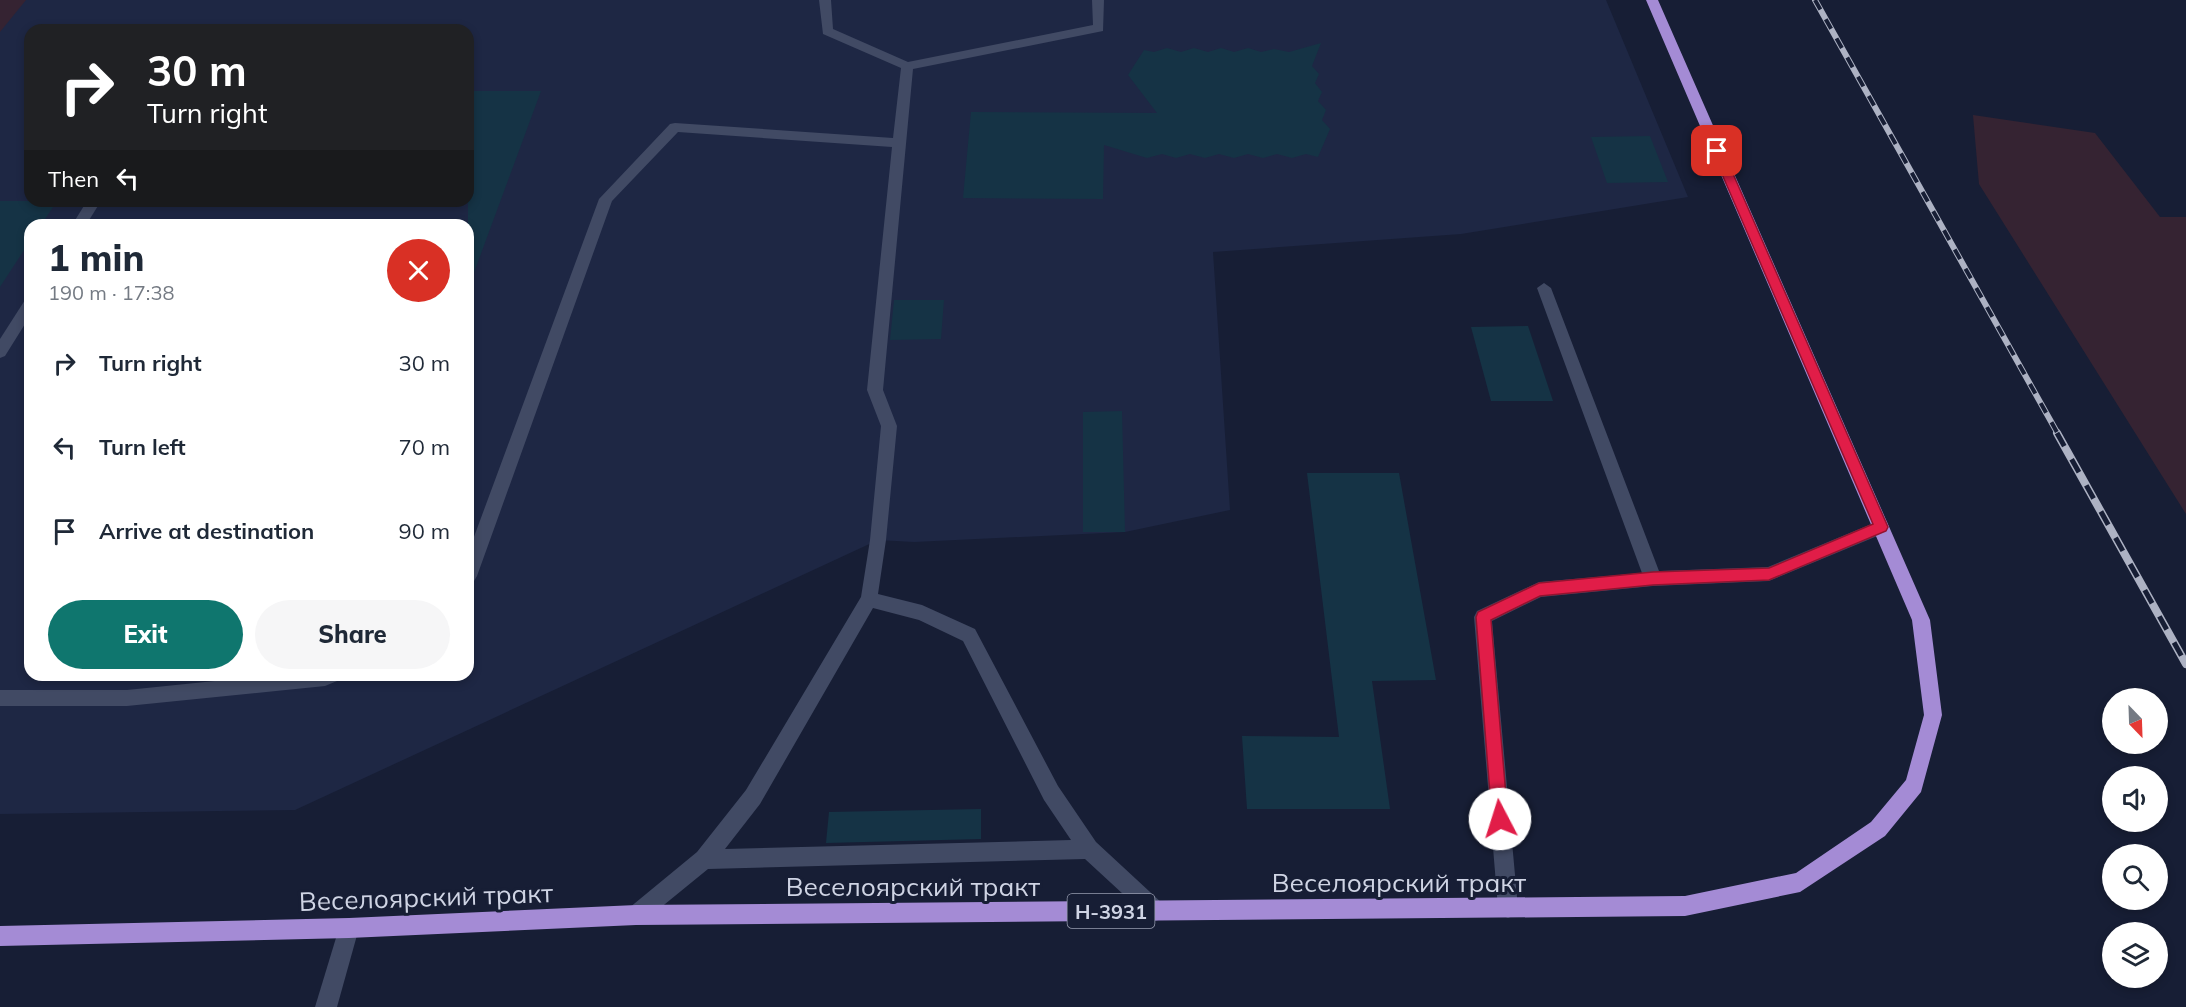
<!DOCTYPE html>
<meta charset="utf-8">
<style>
body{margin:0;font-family:Mulish,sans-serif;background:#f6f6f7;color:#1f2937;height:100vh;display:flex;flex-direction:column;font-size:22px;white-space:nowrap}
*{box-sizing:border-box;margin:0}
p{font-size:20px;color:#747a83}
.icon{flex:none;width:33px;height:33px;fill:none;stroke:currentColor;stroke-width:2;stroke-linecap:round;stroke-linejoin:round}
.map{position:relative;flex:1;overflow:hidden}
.panel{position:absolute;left:24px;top:219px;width:450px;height:462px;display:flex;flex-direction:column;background:#fff;border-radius:18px;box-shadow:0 3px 9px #0003}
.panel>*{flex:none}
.hud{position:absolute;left:24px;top:24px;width:450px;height:183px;border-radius:18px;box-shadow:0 3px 9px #0003;background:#202124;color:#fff;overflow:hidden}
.needle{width:39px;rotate:157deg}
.fabs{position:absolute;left:2102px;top:688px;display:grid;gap:12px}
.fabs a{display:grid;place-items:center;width:66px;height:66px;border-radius:50%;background:#fff;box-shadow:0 3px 9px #0003;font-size:30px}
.pin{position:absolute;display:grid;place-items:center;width:51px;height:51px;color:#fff;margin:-26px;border-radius:12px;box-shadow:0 3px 9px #0006}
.me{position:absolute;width:66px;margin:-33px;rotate:355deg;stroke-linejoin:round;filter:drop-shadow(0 0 4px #0008)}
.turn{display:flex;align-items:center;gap:21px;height:126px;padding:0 24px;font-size:27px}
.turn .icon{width:78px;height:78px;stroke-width:2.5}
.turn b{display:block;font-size:42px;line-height:51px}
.then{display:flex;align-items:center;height:57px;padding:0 24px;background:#0003;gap:12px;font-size:22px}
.round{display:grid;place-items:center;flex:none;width:63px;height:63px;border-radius:32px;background:#f6f6f7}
.head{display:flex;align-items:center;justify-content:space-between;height:102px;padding:0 24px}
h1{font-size:36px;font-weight:800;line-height:45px}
.button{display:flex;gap:12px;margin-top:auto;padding:12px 24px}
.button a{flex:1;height:69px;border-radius:36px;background:#0f766e;color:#fff;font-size:24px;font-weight:800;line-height:69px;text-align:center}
.button a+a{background:#f6f6f7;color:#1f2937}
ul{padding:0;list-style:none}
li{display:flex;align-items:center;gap:18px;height:84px;padding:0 24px}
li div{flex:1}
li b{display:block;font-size:22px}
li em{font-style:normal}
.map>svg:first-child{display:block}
</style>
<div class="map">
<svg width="2186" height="1007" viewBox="0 0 2186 1007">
<rect width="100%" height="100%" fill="#171e35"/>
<path fill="#1e2744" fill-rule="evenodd" d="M0 0H1606L1688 197 1461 234 1213 252 1230 510 1125 532 914 542 878 540 295 810 0 814ZM30 30H468V201H30ZM30 225H468V675H30Z"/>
<g fill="#352332">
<path d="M0 0H26L0 32Z"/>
<path d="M1973 115 2095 133 2160 217H2186V514L1979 184Z"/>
</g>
<g fill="#153345">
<path d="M1321 43 1312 66 1319 74 1315 83 1322 92 1318 101 1326 110 1322 120 1330 129 1318 157 1306 154 1292 158 1277 154 1263 158 1248 154 1234 158 1219 154 1205 158 1190 154 1176 158 1162 154 1147 158 1104 145 1103 199 963 198 971 112 1157 113 1128 75 1144 50 1154 52 1167 48 1181 52 1194 48 1208 52 1221 48 1234 52 1248 48 1261 52 1274 49 1289 52Z"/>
<path d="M468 91H541L472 278 468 277Z"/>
<path d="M1650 136 1668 182 1607 183 1591 137Z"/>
<path d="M0 201H57L41 225H30V241L0 287Z"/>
<path d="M894 300H944L941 339 890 340Z"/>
<path d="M1528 326 1553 401H1491L1471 327Z"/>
<path d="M1122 411 1125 532H1083V412Z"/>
<path d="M1307 473H1399L1436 680 1372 681 1390 809H1247L1242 736 1339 737Z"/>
<path d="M981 809V839L826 843 829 812Z"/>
</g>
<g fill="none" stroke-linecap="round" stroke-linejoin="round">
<g fill="#414a64" fill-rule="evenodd">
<path d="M819 0H831L833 29 908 62 1093 25 1092 0H1104L1103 31 913 69 883 390 897 426 886 540 878 594 922 605 975 629 1058 786 1096 842 1163 904 1166 911 1163 918 1156 921 1149 918 1085 859 708 869 643 922 636 925 629 922 626 915 629 908 697 852 746 790 861 597 870 540 881 426 867 390 892 147 678 132 612 201 477 576 474 581 468 583V553L599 199 670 124 675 123 893 138 901 68 823 34ZM873 608 919 620 963 641 1044 800 1071 840 725 849 760 804Z"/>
<path d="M87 201H101L86 225H72Z"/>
<path d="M1544 283 1551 288 1659 571 1768 567 1881 520 1887 522 1889 527 1887 532 1769 581 1653 586 1541 597 1492 621 1518 908 1515 915 1508 918 1501 915 1498 908 1474 617 1477 611 1539 582 1642 573 1537 288Z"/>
<path d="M30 298V316L5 356 0 358V339L25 300Z"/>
<path d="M272 675H340L337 681 325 686 127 706H0V690H127Z"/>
<path d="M349 918 356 921 359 928 337 1007H315L339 928 342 921Z"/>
</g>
<path fill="#a48bd5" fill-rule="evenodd" d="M1646 0H1658L1930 620 1942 715 1921 792 1885 836 1800 892 1685 916 636 925 349 938 0 946V926L349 918 636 905 1685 896 1796 873 1871 822 1906 780 1924 715 1912 620Z"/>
<defs>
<path id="rail-far1" d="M1815 0 2058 434"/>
<path id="rail" d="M2057 433 2186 664"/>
</defs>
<use href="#rail-far1" stroke="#adb2c3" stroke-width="6"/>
<use href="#rail" stroke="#adb2c3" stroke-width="8"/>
<use href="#rail-far1" stroke="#171e35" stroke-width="4" stroke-dasharray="11" stroke-linecap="butt"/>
<use href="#rail" stroke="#171e35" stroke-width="5" stroke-dasharray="15" stroke-linecap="butt"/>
</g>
<path fill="#e11d48" stroke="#92132f" stroke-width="1.5" d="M1717 147 1723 151 1888 527 1886 531 1769 580 1653 585 1540 596 1491 620 1508 819 1506 824 1500 827 1494 824 1492 819 1476 617 1478 612 1539 583 1653 572 1769 568 1873 524 1712 151Z"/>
<g text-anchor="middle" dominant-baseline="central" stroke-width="6" stroke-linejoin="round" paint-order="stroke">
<rect fill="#171e35" stroke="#989db0" stroke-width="1.5" x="1067.5" y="894" width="87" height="34" rx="4.5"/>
<g font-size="20" font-weight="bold" fill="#cfd4e4">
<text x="1111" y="911">Н-3931</text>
</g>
<g font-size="26" fill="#cfd4e4" stroke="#171e35">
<text x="1399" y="882">Веселоярский тракт</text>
<text x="913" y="886">Веселоярский тракт</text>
<text transform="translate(426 897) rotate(-2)">Веселоярский тракт</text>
</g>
</g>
</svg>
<div class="fabs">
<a><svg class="needle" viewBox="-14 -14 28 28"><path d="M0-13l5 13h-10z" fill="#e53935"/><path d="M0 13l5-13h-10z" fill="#747a83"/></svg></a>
<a><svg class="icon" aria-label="sound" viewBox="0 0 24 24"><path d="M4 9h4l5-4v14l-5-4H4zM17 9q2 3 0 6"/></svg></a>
<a><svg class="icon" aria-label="search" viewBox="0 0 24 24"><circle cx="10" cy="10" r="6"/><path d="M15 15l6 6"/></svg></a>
<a><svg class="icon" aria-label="layers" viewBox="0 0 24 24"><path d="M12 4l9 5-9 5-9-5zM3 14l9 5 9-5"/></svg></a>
</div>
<div class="pin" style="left:1717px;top:151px;background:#d93025"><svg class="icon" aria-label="arrive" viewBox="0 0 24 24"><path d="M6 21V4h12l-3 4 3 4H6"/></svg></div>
<svg class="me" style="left:1500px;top:819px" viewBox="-20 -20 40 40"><circle r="19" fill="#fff"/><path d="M0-13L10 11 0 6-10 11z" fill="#e11d48"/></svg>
<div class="hud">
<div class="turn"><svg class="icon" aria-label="right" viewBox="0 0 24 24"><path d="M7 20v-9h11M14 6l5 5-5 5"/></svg><div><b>30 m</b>Turn right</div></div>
<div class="then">Then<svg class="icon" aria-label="left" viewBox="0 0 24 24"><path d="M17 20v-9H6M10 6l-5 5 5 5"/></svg></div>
</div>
<section class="panel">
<div class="head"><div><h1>1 min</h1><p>190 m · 17:38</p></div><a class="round" style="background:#d93025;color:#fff"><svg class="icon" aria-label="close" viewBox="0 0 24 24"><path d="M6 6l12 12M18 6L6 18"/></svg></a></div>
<ul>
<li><svg class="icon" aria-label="right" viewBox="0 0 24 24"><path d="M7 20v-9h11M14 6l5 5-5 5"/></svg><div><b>Turn right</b></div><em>30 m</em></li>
<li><svg class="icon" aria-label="left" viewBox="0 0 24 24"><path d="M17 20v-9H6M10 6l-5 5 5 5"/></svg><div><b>Turn left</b></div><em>70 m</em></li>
<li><svg class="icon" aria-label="arrive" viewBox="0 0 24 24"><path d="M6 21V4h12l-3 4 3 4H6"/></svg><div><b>Arrive at destination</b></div><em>90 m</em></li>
</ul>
<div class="button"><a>Exit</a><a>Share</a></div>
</section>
</div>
